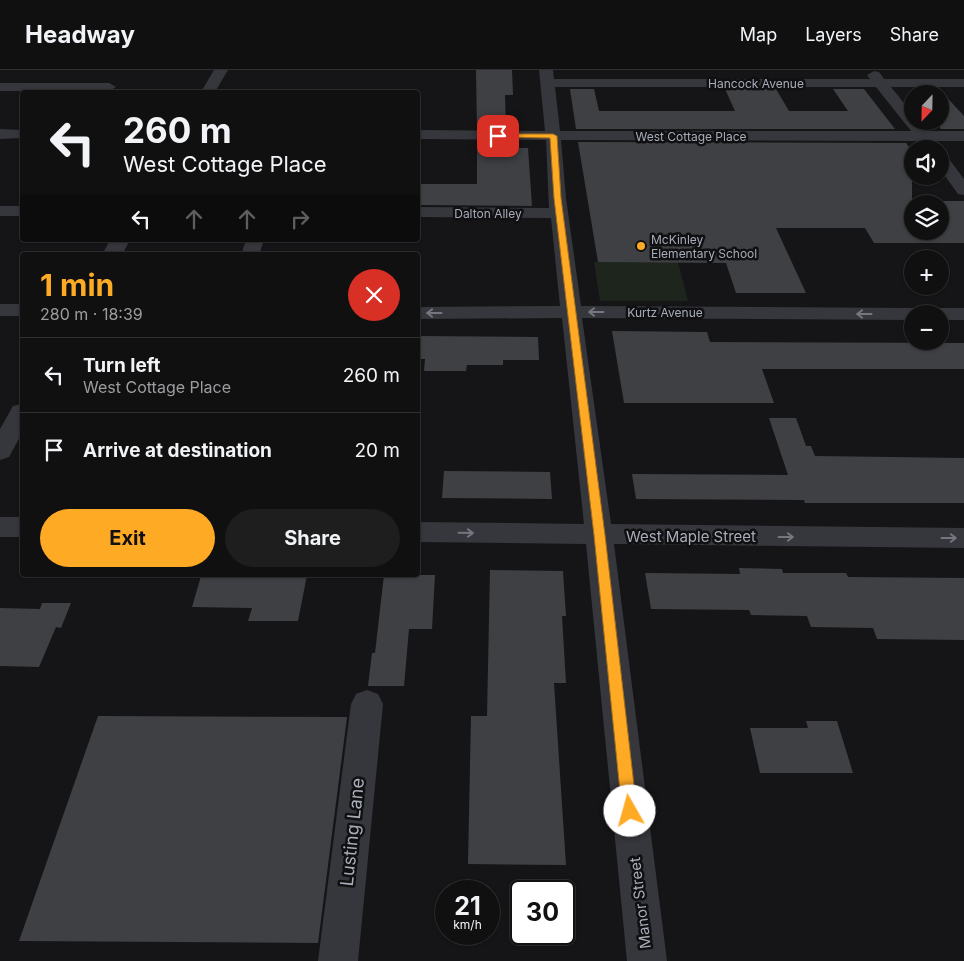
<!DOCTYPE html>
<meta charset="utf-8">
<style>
body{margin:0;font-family:Inter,sans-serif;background:#1e1e1f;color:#f1f3f6;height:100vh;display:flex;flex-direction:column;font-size:19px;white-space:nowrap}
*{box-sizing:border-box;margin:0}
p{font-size:16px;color:#9c9d9f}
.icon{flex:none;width:28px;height:28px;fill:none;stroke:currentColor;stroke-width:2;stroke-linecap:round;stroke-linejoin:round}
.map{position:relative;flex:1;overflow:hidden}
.panel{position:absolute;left:20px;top:182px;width:400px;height:325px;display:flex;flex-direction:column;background:#101011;border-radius:5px;box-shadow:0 1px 4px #0004,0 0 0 1px #303031}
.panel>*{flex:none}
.top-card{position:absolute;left:20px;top:20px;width:400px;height:152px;border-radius:5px;box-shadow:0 1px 4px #0004,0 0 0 1px #303031;background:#101011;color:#f1f3f6;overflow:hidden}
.needle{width:32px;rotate:202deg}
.tools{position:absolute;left:904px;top:15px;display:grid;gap:10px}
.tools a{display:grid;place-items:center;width:45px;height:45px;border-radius:50%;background:#101011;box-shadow:0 1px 4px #0004,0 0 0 1px #303031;font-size:25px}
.speed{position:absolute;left:435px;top:810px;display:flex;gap:10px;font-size:25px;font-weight:700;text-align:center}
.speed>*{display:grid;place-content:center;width:65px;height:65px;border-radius:50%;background:#101011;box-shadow:0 1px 4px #0004,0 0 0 1px #303031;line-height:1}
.speed small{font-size:12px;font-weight:400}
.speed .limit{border:2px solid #111;border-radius:8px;background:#fff;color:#111}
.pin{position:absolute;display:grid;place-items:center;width:42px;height:42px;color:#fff;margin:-21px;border-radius:10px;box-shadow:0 2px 8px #0006}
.me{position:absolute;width:55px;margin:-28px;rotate:353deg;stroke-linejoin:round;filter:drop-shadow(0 0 4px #0008)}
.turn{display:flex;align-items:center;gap:18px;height:105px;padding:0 20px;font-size:22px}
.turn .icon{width:65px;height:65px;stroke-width:2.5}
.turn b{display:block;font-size:35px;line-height:42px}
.lanes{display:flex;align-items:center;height:48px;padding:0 20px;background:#0003;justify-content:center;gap:25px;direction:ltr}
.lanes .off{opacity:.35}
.round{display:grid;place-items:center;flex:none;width:52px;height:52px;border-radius:26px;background:#1e1e1f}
.summary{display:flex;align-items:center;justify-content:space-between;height:85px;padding:0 20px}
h1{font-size:30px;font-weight:700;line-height:38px;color:#ffaa25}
.cta{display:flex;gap:10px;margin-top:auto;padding:10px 20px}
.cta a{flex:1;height:58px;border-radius:30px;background:#ffaa25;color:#111;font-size:20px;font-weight:700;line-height:58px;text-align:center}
.cta a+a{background:#1e1e1f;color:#f1f3f6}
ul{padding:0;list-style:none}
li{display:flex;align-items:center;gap:15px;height:75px;padding:0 20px;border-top:1px solid #303031}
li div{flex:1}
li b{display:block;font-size:19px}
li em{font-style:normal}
header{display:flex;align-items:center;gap:30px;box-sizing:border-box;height:70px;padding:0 25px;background:#101011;border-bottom:1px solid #303031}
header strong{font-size:24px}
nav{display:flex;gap:28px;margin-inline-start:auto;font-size:18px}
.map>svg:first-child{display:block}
</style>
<header>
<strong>Headway</strong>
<nav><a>Map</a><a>Layers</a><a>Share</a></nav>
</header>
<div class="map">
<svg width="964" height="891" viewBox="0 0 964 891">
<rect width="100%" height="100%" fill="#151517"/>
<path fill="#1d251d" d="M594 192H678L688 231H600Z"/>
<g fill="#3f4044" fill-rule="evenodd">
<path d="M476 0H512L513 25H505L506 59H477Z"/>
<path d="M570 19H594L599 41H735L725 19H776L789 41H848L833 19H864L895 59H576Z"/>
<path d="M940 20 964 46V59H941L940 58Z"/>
<path d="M477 71 507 72V78H528L532 136 418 135V114H477Z"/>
<path d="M578 72 906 73 912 81V131H964V173H874L865 158H776L806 223H736L726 193 598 192ZM912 134H940V161H912Z"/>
<path d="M612 261 707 262 710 272 964 273V299H762L774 333H624Z"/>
<path d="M418 266 538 267 539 290H503V295H467L466 301H424L425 289H418Z"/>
<path d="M769 348H796L806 376H811L815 386 964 388V433H805L804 430 636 429 632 404 788 405Z"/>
<path d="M444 401 550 402 552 429 442 428Z"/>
<path d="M739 498 782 499 783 503H846L848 507 964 508V570L877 569 873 558 811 557 807 546 751 545 749 540 651 539 645 503 740 504Z"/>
<path d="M490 500 563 501 566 546H562L566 613H554L566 795 468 794 471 646H487Z"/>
<path d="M259 505H307L298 551H248L252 538 192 537 201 506Z"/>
<path d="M384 505H435L432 559H409L404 616H368L372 583H375Z"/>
<path d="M42 533H71L61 558 56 557 39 597 0 596V538L40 539Z"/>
<path d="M98 646 347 647 318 873 19 871Z"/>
<path d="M806 651H837L853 703H760L750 658H808Z"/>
</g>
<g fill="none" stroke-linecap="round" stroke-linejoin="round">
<g fill="#36373c" fill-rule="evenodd">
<path d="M539 0H553L554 9H870L867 5 874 1 879 2 884 9H964V17H891L912 43V51H919L927 61H964V71H935L939 76 937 79H925L919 71 561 70 566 128 581 236 912 238 919 240 922 244H912V250L582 248 611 454 964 458V478L614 474 667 891H627L586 474 418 472V452L584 454 562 248 418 249V237L560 236 551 148 418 147V137L549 138 546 70 418 69V60L545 61ZM555 17H876L911 61H560Z"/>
<path d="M0 13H109L116 17 109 21H0Z"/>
<path d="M0 59 22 60V68L0 69Z"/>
<path d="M940 83 946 85 964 109V125L958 124 940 99Z"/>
<rect x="0" y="136" width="22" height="10"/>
<path d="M246 170H264L259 185H241Z"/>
<rect x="0" y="234" width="22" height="12"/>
<path d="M940 238H964V250H940V244H930L933 240Z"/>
<rect x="0" y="447" width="22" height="20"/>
<path d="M367 620 378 624 383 634 358 891H318L351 634 356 624Z"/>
</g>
<g fill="#36373c" fill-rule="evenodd">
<path d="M214 0H228L215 22H201Z"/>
<path d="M110 170H130L122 185H102Z"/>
<path d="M22 334V363L9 387 0 390V359L13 336Z"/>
</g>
</g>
<defs><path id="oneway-shaft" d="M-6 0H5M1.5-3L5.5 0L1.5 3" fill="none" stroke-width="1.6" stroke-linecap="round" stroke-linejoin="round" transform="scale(1.25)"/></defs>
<g stroke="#747780">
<use href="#oneway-shaft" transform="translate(596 242) rotate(-180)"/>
<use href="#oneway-shaft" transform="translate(434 243) rotate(180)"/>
<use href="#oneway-shaft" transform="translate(864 244) rotate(-180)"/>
<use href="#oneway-shaft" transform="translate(466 463) rotate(1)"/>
<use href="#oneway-shaft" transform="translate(786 467)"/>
<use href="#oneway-shaft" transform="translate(949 468)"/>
</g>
<path fill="#ffaa25" stroke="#a66e18" d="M498 64H553L557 66 561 128 605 465 637 741 635 746 630 749 624 746 622 741 594 465 554 128 550 68 496 67 495 66Z"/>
<circle fill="#ffaa25" stroke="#101012" stroke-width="2" cx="641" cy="176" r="5"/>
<g text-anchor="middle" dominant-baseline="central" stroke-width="5" stroke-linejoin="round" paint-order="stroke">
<g font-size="12" fill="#a6acb8" stroke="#101012">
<text x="756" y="13">Hancock Avenue</text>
<text x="691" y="66">West Cottage Place</text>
<text x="488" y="143">Dalton Alley</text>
<text x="665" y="242">Kurtz Avenue</text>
</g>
<g font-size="12" fill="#a6acb8" stroke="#101012" text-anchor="start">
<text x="651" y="169">McKinley<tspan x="651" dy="14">Elementary School</tspan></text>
</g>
<g font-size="15" fill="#a6acb8" stroke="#101012">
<text x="691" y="466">West Maple Street</text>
<text transform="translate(640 833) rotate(-97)">Manor Street</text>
</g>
<g font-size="18" fill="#a6acb8" stroke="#101012">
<text transform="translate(352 762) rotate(-84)">Lusting Lane</text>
</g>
</g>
</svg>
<div class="tools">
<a><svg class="needle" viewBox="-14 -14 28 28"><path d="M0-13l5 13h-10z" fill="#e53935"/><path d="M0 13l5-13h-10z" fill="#9c9d9f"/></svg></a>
<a><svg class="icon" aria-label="sound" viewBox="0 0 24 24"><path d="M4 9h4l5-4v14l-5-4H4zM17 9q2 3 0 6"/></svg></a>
<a><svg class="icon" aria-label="layers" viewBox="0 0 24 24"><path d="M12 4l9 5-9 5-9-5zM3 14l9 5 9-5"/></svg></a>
<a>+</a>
<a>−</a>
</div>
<div class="speed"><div>21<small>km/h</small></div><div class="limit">30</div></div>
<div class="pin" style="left:498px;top:66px;background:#d93025"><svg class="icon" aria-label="arrive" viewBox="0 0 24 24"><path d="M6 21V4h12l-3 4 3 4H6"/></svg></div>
<svg class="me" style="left:630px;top:741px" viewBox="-20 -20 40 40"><circle r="19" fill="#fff"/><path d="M0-13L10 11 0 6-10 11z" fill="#ffaa25"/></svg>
<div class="top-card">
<div class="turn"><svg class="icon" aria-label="left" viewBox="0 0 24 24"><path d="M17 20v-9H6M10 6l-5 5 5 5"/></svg><div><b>260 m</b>West Cottage Place</div></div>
<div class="lanes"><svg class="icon" aria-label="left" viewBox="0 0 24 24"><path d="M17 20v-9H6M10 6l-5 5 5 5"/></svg><svg class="icon off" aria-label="ahead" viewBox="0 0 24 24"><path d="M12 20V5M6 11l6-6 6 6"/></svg><svg class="icon off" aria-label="ahead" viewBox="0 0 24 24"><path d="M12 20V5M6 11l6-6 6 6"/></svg><svg class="icon off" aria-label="right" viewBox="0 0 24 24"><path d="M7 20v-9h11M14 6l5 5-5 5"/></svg></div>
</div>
<section class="panel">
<div class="summary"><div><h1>1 min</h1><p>280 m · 18:39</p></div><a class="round" style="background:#d93025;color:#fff"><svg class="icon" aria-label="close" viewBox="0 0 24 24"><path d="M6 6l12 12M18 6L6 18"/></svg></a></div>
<ul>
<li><svg class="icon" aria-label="left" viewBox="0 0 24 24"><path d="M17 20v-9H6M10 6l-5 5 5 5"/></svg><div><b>Turn left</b><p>West Cottage Place</p></div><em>260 m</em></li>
<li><svg class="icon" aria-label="arrive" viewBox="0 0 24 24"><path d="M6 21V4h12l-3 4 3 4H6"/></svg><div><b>Arrive at destination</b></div><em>20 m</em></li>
</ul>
<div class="cta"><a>Exit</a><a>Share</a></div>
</section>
</div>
